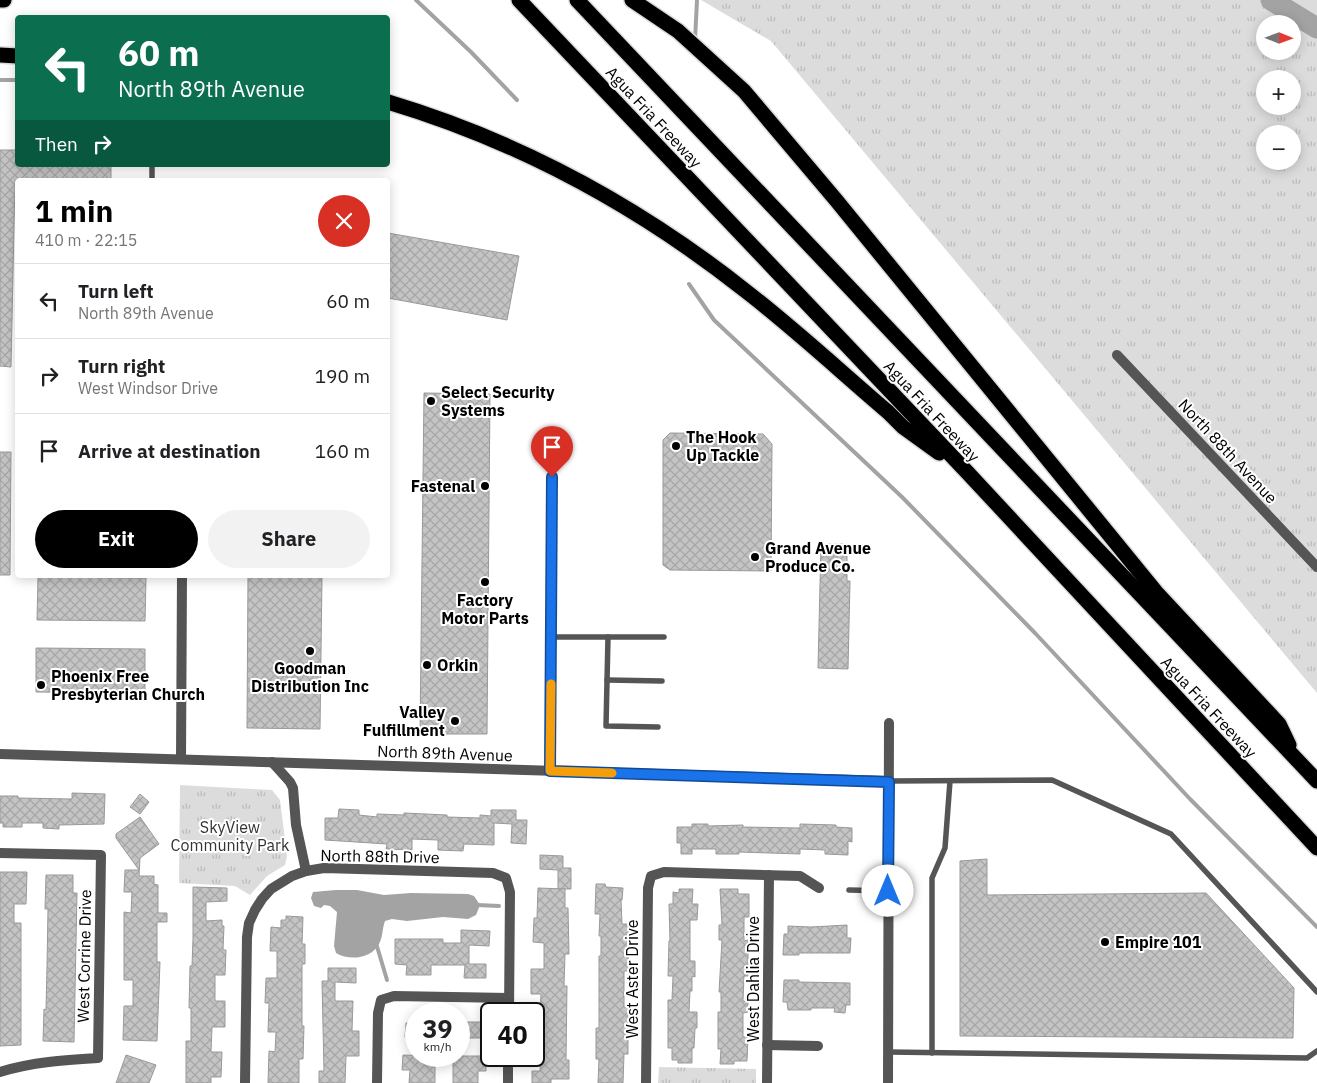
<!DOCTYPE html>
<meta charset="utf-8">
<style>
body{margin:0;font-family:"IBM Plex Sans",sans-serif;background:#f2f2f2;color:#202124;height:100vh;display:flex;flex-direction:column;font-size:19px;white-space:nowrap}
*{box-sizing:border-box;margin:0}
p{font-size:16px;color:#757577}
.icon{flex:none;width:28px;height:28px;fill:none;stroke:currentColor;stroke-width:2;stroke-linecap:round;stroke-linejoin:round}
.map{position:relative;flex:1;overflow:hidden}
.panel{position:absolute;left:15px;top:178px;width:375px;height:400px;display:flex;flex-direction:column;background:#fff;border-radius:5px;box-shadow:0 2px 12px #0003}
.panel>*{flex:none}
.hud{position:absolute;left:15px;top:15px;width:375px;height:152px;border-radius:5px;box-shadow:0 2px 12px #0003;background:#0b6e4f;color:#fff;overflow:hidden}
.needle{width:32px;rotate:91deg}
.buttons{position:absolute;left:1256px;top:15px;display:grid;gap:10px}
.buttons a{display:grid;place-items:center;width:45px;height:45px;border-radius:50%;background:#fff;box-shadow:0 2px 12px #0003;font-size:25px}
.speed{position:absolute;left:405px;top:1002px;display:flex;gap:10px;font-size:25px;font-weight:700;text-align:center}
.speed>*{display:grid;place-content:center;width:65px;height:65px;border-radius:50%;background:#fff;box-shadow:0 2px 12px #0003;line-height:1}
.speed small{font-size:12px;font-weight:400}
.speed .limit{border:2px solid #111;border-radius:8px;background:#fff;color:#111}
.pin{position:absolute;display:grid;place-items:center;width:42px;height:42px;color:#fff;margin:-51px -21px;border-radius:50% 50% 50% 0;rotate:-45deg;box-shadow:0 0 5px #0007}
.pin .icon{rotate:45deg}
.me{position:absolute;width:55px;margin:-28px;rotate:0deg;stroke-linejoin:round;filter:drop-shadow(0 0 4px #0008)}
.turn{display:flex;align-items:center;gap:18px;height:105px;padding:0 20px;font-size:22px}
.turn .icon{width:65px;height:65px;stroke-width:2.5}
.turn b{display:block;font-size:35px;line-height:42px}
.then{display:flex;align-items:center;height:48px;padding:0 20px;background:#0003;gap:10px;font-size:19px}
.round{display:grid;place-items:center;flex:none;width:52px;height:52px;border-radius:26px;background:#f2f2f2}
.head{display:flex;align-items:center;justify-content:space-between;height:85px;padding:0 20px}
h1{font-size:30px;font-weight:700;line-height:38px;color:#000}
.button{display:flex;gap:10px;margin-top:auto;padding:10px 20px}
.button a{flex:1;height:58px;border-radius:30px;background:#000;color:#fff;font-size:20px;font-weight:700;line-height:58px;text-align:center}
.button a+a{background:#f2f2f2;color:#202124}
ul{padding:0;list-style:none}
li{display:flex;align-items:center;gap:15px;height:75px;padding:0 20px;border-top:1px solid #e0e0e0}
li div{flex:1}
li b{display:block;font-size:19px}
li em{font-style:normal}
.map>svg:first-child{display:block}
</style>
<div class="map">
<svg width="1317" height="1083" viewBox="0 0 1317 1083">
<defs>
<pattern id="grass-tufts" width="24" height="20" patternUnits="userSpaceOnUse" patternTransform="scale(1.25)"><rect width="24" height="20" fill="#dcdcdc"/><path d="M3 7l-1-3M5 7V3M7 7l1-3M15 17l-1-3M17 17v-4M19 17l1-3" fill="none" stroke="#bbb"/></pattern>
<pattern id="building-cross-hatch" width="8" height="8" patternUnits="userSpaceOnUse" patternTransform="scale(1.25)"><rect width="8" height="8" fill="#c4c4c4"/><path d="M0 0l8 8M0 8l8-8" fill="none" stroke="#a7a7a7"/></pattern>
</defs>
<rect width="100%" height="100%" fill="#fff"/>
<g fill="url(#grass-tufts)" fill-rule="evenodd">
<path d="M701 0H1317V693L771 41ZM1265 24H1292V51H1265ZM1265 79H1292V106H1265ZM1265 134H1292V161H1265Z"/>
<path d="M180 785 272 790 280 800 287 856 285 865 267 876 250 895 235 886 179 883Z"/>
<path d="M659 1067 756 1069V1083H658Z"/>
</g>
<path fill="#a3a3a3" d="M336 890H357L384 895 411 893 468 894 474 896 480 905 476 915 468 919 443 917 407 921 392 919 385 921C382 929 383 937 379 944 371 959 349 961 336 953L334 946 337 912 330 906 324 905 321 908 314 906 311 898 313 892Z"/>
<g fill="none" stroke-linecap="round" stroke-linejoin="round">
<g stroke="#a3a3a3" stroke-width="4">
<path d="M416 0 471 52 517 100"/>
<path d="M695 41 697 0"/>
<path d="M0 80H18"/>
<path d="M689 284 714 320 902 497 1035 633 1190 799 1317 927"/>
<path d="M477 905 499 906"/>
<path d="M376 943 387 980"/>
</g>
<path stroke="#a3a3a3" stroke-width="21" d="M1271 0 1317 28"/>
</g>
<g fill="url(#building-cross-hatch)" stroke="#999">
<path d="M0 150H16L15 165H111V180H15L11 367 0 366Z"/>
<path d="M388 233 519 256 507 320 388 298Z"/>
<path d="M424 393 490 394 487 734H420Z"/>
<path d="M670 433 763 434 772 444 771 571 670 570 663 565V440Z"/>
<path d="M0 452H11L10 575H0Z"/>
<path d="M821 544H847V581H850L848 669 818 668Z"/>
<path d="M248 575H322L320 729 247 728Z"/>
<path d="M38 577 146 578 145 621 37 620Z"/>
<path d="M36 648 145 649V693L36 692Z"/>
<path d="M72 793 105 794 104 824 59 825V829L43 828V823H22V827H3V823H0V796H18V798L72 799Z"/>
<path d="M140 794 149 802 140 814 130 807Z"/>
<path d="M339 809 359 810V815L377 817V814L404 815V813L447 815V817L480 818V815L491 816V810H516V820H527L526 844 511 843 512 824 494 823V845L464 844 463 851 438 850V840L412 839V850L386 849 387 844 325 840V818H338Z"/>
<path d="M140 817 159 844 140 858 139 876H154V884L158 885V913H167V922H157V962H160L157 1041 123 1040 124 1006H133V980H124V912L131 913 132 892H124L125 870H139L116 838V834Z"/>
<path d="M692 824H708V826L743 825V827L800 828V824L836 825V827L852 828V842L848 841V855L825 854V850L800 849V854L739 852V854H716V849H692V854H681V843H677V827H692Z"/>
<path d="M540 855 563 856V868H571V889H558V870L540 869Z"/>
<path d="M987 859V895L1206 893 1294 988 1293 1038 960 1036V861Z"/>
<path d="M0 872H27L26 904H14V923H21V1045L0 1046Z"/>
<path d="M46 875H73V893H77L74 1042 43 1041 44 1009 46 1010 47 966 48 909H45Z"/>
<path d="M596 884H605L606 887 623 888 622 900H621L622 924H629L628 971H624V1007L628 1008V1054H624L623 1083H598L599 1059H596V1028H599V956H601V936H599L600 914H595Z"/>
<path d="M193 887 227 888V901L206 902V921L222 920V926H224L223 950H226L225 975H215V1001H225V1027H212L211 1052H222L221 1077H211V1083H186V1041H191V1008H189L190 966H192L193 939Z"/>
<path d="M538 888 565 889V908H568L569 954H565L564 986H567L566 1060H569V1079H551V1083H532V1071H540L541 1045H534V1020H540L541 994H531V969H544V943L533 942 534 918H537Z"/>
<path d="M679 889H693L692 904H698L697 920H690V961H695V977L692 976V991H690L689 1012H697V1028H695L694 1048H692V1063H678V1060H672V1048H668V1000H672L673 976H668L669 941 670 940 669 904H673V892L679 893Z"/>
<path d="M720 889H738V894H749V917H744V941L748 940V976H744L743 1001 748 1002V1012L743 1013V1037H748L747 1061H734V1064H720L721 1049H718V1012H721V992H719L722 940H719V925H722Z"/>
<path d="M286 916 303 917 302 944H305V964H302V1026H304L303 1059H299V1083H268L269 1051 275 1052 276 1032H268L269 1003H265L266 978H277V951H270L271 927 281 928V920H286Z"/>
<path d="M847 925V938H851L850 953H799V955H783L784 934H788V926L811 927Z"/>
<path d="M461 930 490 931 489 946 469 945V964H486V978H464L465 965H431V975H406L407 965 395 964V939H443V943H461Z"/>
<path d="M328 968H356V983L335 982V1001H353L352 1031H359V1056H346L345 1083H319V1071H324L322 981H328Z"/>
<path d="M784 980H799V982L850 983V1005H846L845 1013 834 1012 835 1008H811V1010H788L787 1002H783Z"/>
<path d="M462 1022H484L483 1038H461Z"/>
<path d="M406 1023H416V1037H405Z"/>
<path d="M126 1055 156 1065 149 1083H116Z"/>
<path d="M403 1055 435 1056V1083H409L410 1070H402Z"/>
<path d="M453 1056H486V1071H478V1083H453Z"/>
</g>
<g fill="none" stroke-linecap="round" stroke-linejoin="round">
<defs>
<g id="motorway">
<path d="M0 0H4"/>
<path d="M519 0 967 472 1317 848"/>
<path d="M577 0 1317 781"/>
<path d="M632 0 678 31 744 91 836 200 1156 592 1279 724 1289 745"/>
<path d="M0 55 18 56"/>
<path d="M388 102C518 141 640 207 747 292 796 330 841 372 888 412L903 427 939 453"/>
</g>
</defs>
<use href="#motorway" stroke="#dbdbdb" stroke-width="18"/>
<g stroke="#555" stroke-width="5.5">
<path d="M152 180V165"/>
<path d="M551 637H664"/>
<path d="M608 637 606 726 658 727"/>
<path d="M607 680 662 681"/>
<path d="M889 781 1052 780 1171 834 1317 992"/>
<path d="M849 890 889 891"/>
<path d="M888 1052 1307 1058 1317 1051"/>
<path d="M932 1053V878L945 848 950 781"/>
</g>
<g stroke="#555" stroke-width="10">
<path d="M1117 355 1317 567"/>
<path d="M0 754 889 781"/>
<path d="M181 759 182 575"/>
<path d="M272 762 290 782 293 788 296 825 306 871"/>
<path d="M550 771 552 477"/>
<path d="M0 853 101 855 98 1058C65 1060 32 1062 0 1072"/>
<path d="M767 1045 818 1046"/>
<path d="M245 1083 247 937 249 923 255 910 262 899 271 889 292 876 306 871 324 868 493 873 506 878 510 892 509 1014"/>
<path d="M377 1083 378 1013 381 1000 394 996 509 998"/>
<path d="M508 1083V1056"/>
<path d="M646 1083 648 888 651 876 664 872 800 876 819 888"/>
<path d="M767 1083 769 875"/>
</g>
<path stroke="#555" stroke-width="10" d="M888 1083 889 723"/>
<use href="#motorway" stroke="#000" stroke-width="15"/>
</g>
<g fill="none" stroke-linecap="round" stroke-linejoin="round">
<defs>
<path id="route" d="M552 477 550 771 889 782 888 891"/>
</defs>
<use href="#route" stroke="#114b97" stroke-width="12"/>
<use href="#route" stroke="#1a73e8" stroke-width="9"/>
<path stroke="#f59e0b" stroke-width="9" d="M551 684 550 771 612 773"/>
</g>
<g fill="#000" stroke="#fff" stroke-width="2">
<circle cx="431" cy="401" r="5"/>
<circle cx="676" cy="446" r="5"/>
<circle cx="485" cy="486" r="5"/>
<circle cx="755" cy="557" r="5"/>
<circle cx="485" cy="582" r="5"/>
<circle cx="310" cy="651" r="5"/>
<circle cx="427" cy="665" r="5"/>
<circle cx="41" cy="685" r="5"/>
<circle cx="455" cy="721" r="5"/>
<circle cx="1105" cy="942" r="5"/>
</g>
<g text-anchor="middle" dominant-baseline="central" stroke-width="4" stroke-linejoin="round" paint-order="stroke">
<g font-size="16" fill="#000" stroke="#fff">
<text transform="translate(654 117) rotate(47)">Agua Fria Freeway</text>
<text transform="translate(932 411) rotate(47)">Agua Fria Freeway</text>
<text transform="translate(1228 451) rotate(47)">North 88th Avenue</text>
<text transform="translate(1209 707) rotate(47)">Agua Fria Freeway</text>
<text transform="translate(445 753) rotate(2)">North 89th Avenue</text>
<text transform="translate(380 856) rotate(1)">North 88th Drive</text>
<text transform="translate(84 956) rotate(-89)">West Corrine Drive</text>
<text transform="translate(632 979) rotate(-90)">West Aster Drive</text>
<text transform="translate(753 979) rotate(-90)">West Dahlia Drive</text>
</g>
<g font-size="16" font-weight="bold" fill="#000" stroke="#fff" text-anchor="start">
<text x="441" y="392">Select Security<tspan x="441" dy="18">Systems</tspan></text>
<text x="686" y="437">The Hook<tspan x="686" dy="18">Up Tackle</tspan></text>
<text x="475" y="486" text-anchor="end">Fastenal</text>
<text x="765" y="548">Grand Avenue<tspan x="765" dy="18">Produce Co.</tspan></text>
<text x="485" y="600" text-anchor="middle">Factory<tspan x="485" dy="18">Motor Parts</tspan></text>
<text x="437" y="665">Orkin</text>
<text x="310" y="668" text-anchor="middle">Goodman<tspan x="310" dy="18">Distribution Inc</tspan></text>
<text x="51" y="676">Phoenix Free<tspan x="51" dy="18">Presbyterian Church</tspan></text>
<text x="445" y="712" text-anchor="end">Valley<tspan x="445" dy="18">Fulfillment</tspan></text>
<text x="1115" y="942">Empire 101</text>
</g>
<g font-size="16" fill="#333" stroke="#fff">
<text x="230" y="827">SkyView<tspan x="230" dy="18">Community Park</tspan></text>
</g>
</g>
</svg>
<div class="buttons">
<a><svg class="needle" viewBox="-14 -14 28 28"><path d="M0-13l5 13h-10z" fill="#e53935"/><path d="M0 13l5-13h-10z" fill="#757577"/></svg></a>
<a>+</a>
<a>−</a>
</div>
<div class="speed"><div>39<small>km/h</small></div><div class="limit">40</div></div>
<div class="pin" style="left:552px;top:477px;background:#d93025"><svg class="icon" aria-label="arrive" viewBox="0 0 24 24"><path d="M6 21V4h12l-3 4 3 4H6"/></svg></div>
<svg class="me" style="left:888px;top:891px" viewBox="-20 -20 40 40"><circle r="19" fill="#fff"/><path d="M0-13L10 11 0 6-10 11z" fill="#1a73e8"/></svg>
<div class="hud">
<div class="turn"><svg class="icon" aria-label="left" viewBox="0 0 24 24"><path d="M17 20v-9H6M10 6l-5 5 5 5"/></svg><div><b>60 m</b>North 89th Avenue</div></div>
<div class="then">Then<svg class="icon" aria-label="right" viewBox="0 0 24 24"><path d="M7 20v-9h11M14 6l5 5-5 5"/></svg></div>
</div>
<section class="panel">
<div class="head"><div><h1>1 min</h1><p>410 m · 22:15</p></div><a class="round" style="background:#d93025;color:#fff"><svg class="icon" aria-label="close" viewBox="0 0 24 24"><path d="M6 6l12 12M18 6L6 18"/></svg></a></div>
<ul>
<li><svg class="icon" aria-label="left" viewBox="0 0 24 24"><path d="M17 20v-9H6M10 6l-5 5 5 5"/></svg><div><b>Turn left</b><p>North 89th Avenue</p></div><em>60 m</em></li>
<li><svg class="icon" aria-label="right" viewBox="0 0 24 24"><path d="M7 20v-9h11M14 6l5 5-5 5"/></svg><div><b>Turn right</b><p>West Windsor Drive</p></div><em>190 m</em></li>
<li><svg class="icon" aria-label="arrive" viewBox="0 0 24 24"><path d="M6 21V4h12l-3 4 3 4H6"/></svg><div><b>Arrive at destination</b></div><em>160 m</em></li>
</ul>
<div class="button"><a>Exit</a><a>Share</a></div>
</section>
</div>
